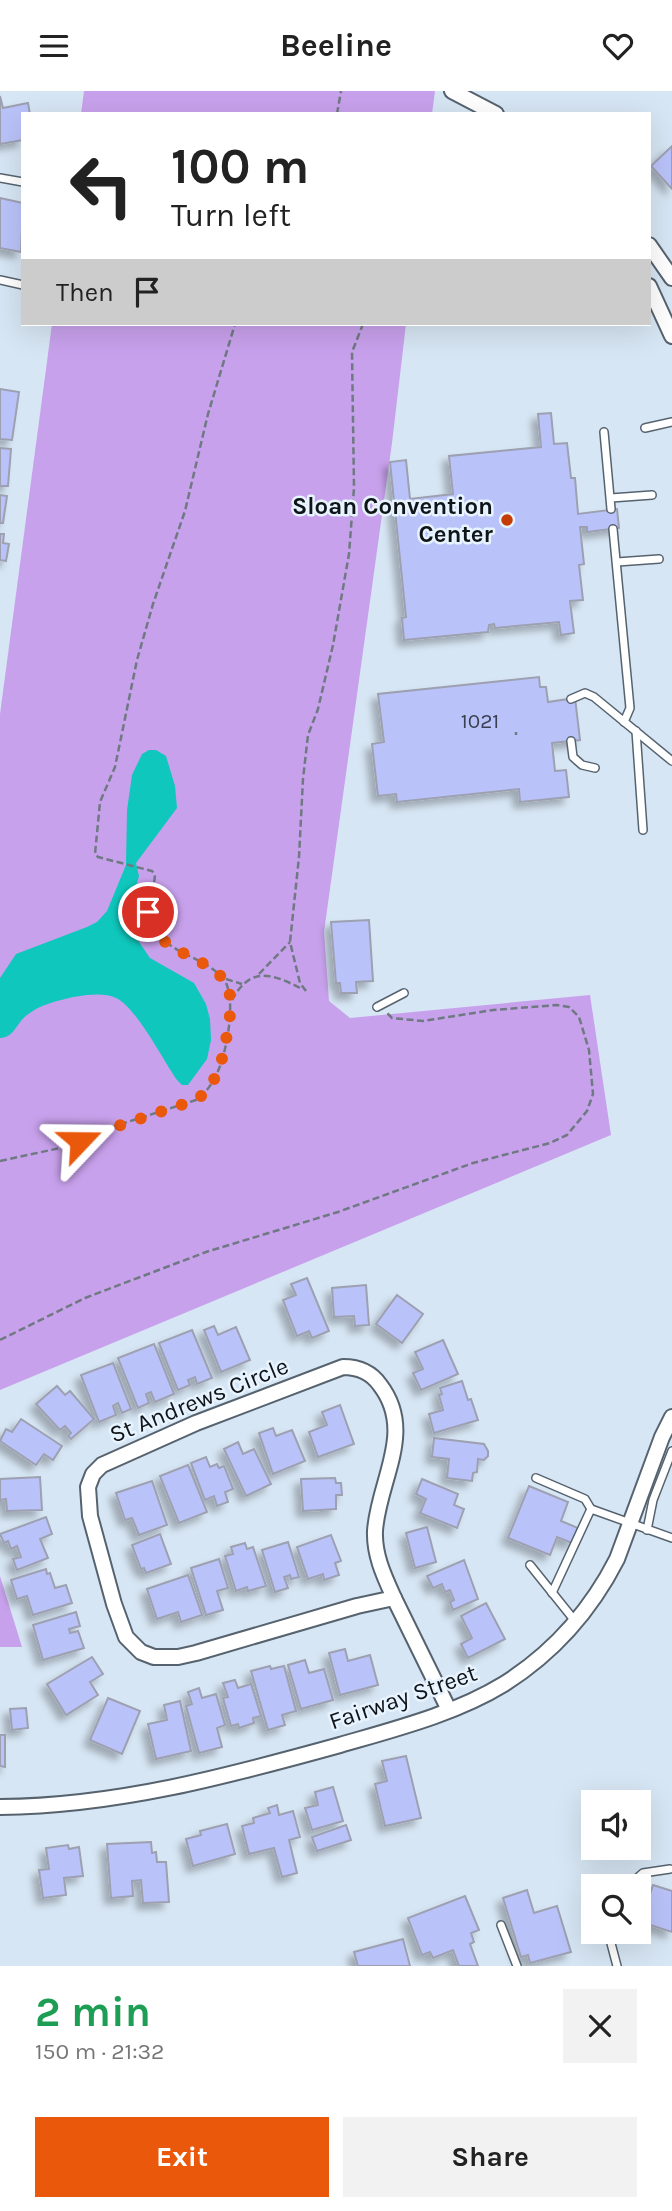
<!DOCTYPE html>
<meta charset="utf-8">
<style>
body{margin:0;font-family:Karla,sans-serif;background:#f2f2f2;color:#222;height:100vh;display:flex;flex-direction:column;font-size:26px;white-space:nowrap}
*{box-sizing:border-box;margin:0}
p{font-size:23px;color:#767676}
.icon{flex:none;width:38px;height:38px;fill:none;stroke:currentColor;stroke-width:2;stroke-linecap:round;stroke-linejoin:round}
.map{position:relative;height:1875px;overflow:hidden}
.sheet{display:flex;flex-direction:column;background:#fff;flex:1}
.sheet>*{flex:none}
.guide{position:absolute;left:21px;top:21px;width:630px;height:214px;border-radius:0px;box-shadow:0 7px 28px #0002;background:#fff;color:#222;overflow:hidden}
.controls{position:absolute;left:581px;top:1699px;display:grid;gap:14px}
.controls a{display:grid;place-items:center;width:70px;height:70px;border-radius:0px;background:#fff;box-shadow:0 7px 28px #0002;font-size:35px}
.pin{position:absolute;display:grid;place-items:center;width:60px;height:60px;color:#fff;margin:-30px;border:4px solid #fff;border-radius:50%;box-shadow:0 2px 7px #0007}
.me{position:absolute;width:77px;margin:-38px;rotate:67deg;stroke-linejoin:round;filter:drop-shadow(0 0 5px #0008)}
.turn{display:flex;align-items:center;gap:24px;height:147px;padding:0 35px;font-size:32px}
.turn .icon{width:91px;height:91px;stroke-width:2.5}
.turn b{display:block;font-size:49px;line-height:60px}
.then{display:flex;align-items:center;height:66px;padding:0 35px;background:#0003;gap:14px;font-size:26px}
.round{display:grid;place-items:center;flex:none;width:74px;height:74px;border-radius:0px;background:#f2f2f2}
.overview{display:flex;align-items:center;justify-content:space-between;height:119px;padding:0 35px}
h1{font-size:42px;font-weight:700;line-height:52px;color:#1e9e55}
.cta{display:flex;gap:14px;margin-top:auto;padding:14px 35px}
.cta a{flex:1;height:80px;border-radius:0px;background:#ea580c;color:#fff;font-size:28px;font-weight:700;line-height:80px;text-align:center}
.cta a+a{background:#f2f2f2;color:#222}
header{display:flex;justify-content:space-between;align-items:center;height:91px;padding:0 35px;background:#fff;font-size:32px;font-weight:700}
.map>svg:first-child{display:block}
</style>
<header><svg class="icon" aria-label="menu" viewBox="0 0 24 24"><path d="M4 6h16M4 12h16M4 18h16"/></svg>Beeline<svg class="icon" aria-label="heart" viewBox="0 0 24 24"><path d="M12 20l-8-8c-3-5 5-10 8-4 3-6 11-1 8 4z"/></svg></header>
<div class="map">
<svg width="672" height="1875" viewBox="0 0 672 1875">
<defs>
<filter id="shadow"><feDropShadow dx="-6" dy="6" stdDeviation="3.5" flood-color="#0004"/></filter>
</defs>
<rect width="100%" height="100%" fill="#d7e6f4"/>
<g fill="#c8a1ec">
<path d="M84 0H435L432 23H81Z"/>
<path d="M52 233H406L392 352 324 841 329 910 350 927 590 904 611 1044 0 1299V623Z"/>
<path d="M0 1485 22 1556H0Z"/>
</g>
<path fill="#0fc7bc" d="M149 659H156L166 665 175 695 177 717 136 772 139 785 127 827 128 835 150 867 194 892 206 913 210 928 211 949 207 968 188 994H182L177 989C163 969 136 916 116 907 104 901 86 904 73 906 57 910 41 913 27 924 17 931 14 947 0 947V887L16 863 87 836 97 831 107 820 126 774 127 719 132 684 142 663Z"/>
<g fill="#bac3f9" stroke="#9da0b1" stroke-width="2" filter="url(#shadow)">
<path d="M0 5 3 17 28 12 30 23H23V49L0 53Z"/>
<path d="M672 55V98L651 75Z"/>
<path d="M0 107 23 112 21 161 0 157Z"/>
<path d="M0 298 19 301 12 349 0 348Z"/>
<path d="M551 322 554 353 567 352 571 387H575L578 423 617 418 619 437 587 441V436H580L584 473 579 474 583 509 570 510 574 542 561 544 559 531 495 537 494 533 489 534 488 541 404 549 402 527 406 526 390 371 406 369 410 408 453 403 449 365 541 356 538 323Z"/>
<path d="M0 357 11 358 8 395H0Z"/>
<path d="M0 404 7 405 3 432H0Z"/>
<path d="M0 443H4L3 452 9 453 6 470 0 469Z"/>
<path d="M539 586 540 596H546L548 611 575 607 580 649 552 652 555 680 566 679 569 706 520 711 519 698 397 711 396 703 378 705 372 653 384 651 378 603Z"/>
<path d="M369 829 373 890 356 891 357 902H341L340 892H336L331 831Z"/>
<path d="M307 1187 329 1240 312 1247 309 1240 297 1245 283 1209 296 1204 291 1193Z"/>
<path d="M366 1194 369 1234 355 1235 354 1225 334 1226 332 1197Z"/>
<path d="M397 1204 423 1223 402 1252 376 1233Z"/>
<path d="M214 1235 218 1244 236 1236 250 1269 221 1281 204 1239Z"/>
<path d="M192 1239 212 1287 197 1293 195 1286 188 1289 190 1294 178 1299 159 1252Z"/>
<path d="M443 1249 458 1283 421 1299 413 1282 423 1278 415 1261Z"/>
<path d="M154 1253 174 1303 155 1311 151 1301 146 1303 149 1312 138 1317 118 1267Z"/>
<path d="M113 1272 131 1318 122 1322 118 1312 113 1315 116 1324 99 1331 81 1284Z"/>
<path d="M462 1290 468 1309 471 1308 478 1329 434 1342 429 1323 443 1319 439 1304 442 1303 440 1297Z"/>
<path d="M57 1295 65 1304 70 1300 94 1328 71 1348 68 1345 71 1342 65 1335 60 1339 36 1313Z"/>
<path d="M340 1314 354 1353 318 1366 309 1341 327 1334 322 1321Z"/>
<path d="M21 1328 62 1355 53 1369 44 1363 36 1374 0 1350 6 1338 12 1341Z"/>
<path d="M273 1337 276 1345 292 1339 305 1370 273 1383 259 1342Z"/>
<path d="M434 1347 484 1353 488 1360V1365L484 1369 478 1368 477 1381 473 1382 472 1390 447 1387 449 1368 432 1366Z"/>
<path d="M238 1351 243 1363 254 1358 271 1393 246 1405 224 1358Z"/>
<path d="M206 1366 210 1376 217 1373 219 1377 224 1375 233 1398 225 1401 228 1411 217 1415 214 1405 205 1409 191 1372Z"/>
<path d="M188 1374 207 1421 179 1432 160 1385Z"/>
<path d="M40 1386 42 1419 7 1420 6 1408 0 1409V1388Z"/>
<path d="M335 1387 336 1392H341L342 1404H336V1418L303 1420 301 1388Z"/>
<path d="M422 1388 458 1403 454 1414 464 1418 457 1437 420 1422 426 1408 416 1403Z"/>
<path d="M152 1390 167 1434 139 1444 132 1427 125 1429 116 1402Z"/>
<path d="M529 1395 568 1411 561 1430 578 1437 572 1452 557 1446 550 1464 508 1447Z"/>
<path d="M46 1426 52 1443 40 1448 48 1467 17 1479 13 1468 21 1466 17 1455 11 1458 8 1450 4 1452 0 1443Z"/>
<path d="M427 1436 436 1471 415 1477 406 1442Z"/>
<path d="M160 1443 171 1473 146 1482 144 1477 141 1478 132 1454Z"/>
<path d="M331 1444 341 1470 335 1472 339 1484 324 1489 323 1483 308 1488 297 1456Z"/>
<path d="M288 1451 299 1486 291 1488 290 1484 284 1486 288 1497 275 1501 262 1459Z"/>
<path d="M245 1452 247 1458 253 1456 266 1495 248 1500 247 1496 236 1500 225 1465 233 1463 231 1456Z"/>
<path d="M219 1468 228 1497 217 1500 223 1519 206 1524 191 1477Z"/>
<path d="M464 1469 478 1508 453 1519 450 1511 454 1509 450 1499 445 1501 442 1493 433 1497 427 1485Z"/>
<path d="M46 1478 47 1483 50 1482 55 1497 66 1494 72 1512 33 1524 27 1505 17 1508 11 1489Z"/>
<path d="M188 1484 202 1524 181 1531 178 1521 157 1528 147 1498Z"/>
<path d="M486 1512 505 1548 468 1567 461 1553 472 1547 461 1525Z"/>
<path d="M76 1521 80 1535 69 1538 70 1542 78 1540 84 1557 43 1569 33 1534Z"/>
<path d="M345 1558 348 1570 370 1564 378 1594 340 1604 329 1562Z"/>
<path d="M92 1566 103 1583 90 1591 98 1604 66 1624 47 1593Z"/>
<path d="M305 1569 309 1582 324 1578 333 1609 301 1618 288 1574Z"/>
<path d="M270 1575 271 1578 284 1575 296 1620 282 1624 285 1634 268 1639 251 1580Z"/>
<path d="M235 1589 238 1597 251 1593 261 1625 253 1627 254 1632 239 1637 238 1633 231 1635 223 1607 228 1606 223 1592Z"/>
<path d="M199 1597 202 1607 216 1603 225 1634 217 1637 222 1656 199 1662 186 1615 192 1613 188 1601Z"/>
<path d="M108 1607 140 1620 122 1663 90 1649Z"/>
<path d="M180 1610 191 1660 156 1668 148 1633 167 1629 164 1614Z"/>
<path d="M26 1617 28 1637 12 1639 10 1618Z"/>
<path d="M0 1644H5V1676L0 1675Z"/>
<path d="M406 1665 421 1727 385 1735 375 1693 387 1690 382 1670Z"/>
<path d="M333 1696 343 1730 312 1739 305 1717 318 1714 315 1701Z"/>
<path d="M277 1714 279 1724 293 1720 300 1746 289 1749 297 1782 282 1786 274 1757 249 1763 242 1735 254 1732 253 1727 270 1722 268 1717Z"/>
<path d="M227 1733 235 1763 193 1775 186 1748 201 1744 200 1740Z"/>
<path d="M346 1734 351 1749 317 1760 312 1746Z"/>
<path d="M151 1751 152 1762 156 1761 157 1771H166L169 1811 143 1812 141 1789 132 1790 133 1805 111 1807 107 1753Z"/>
<path d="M68 1754 69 1758 79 1756 83 1785 64 1787 66 1804 43 1807 39 1779 49 1778 46 1757Z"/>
<path d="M653 1794 672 1800V1841L641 1831Z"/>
<path d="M527 1799 534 1822 557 1815 571 1861 530 1872 528 1864 521 1866 503 1807Z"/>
<path d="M465 1805 479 1839 471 1842 474 1851 470 1853 478 1875H459L453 1859 433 1867 430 1861 422 1864 408 1827Z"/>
<path d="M403 1848 410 1875H358L354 1861Z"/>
</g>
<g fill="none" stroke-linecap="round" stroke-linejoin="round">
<defs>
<g id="service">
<path d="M0 87 23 91"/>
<path d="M0 189 23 194"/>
<path d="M645 337 672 331"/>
<path d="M604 341 611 418"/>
<path d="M611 407 652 404"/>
<path d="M613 438 630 617 624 631"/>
<path d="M617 471 659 468"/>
<path d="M571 608 585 602 594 606 672 670"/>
<path d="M636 640 643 739"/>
<path d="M571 650 573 666 582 674 595 677"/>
<path d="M377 916 404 902"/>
<path d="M536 1387 585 1408 591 1418"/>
<path d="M647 1439 653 1409 672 1360"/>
<path d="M530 1474 575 1530"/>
<path d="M552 1502 591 1418 672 1447"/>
<path d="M627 1796 643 1782 670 1778"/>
<path d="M501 1834 517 1875"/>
<path d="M608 1841 617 1875"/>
</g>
<g id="minor">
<path d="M452 0 496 23"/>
<path d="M649 154 672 187"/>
<path d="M649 195 672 245"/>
<path d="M343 1276C359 1276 371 1281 380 1294 416 1341 378 1390 375 1440 374 1464 384 1485 394 1507L357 1515 196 1562 178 1566H154L141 1561 126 1546 114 1513 90 1425 88 1396 93 1383 102 1374 196 1332Z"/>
<path d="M394 1507 449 1619"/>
<path d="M0 1716C117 1715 228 1685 340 1654 395 1638 455 1623 504 1593 553 1562 591 1519 617 1468L662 1346 672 1326"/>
</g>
</defs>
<use href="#service" stroke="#56636f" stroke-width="10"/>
<use href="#minor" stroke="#56636f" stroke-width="18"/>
<g stroke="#6f7982" stroke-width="2.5" stroke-dasharray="7 3.5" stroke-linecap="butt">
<path d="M337 23 341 0"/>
<path d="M516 641V644"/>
<path d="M259 883 290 851"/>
<path d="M226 888 242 893"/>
<path d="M306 900 300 892 290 851 299 766 303 688 308 644 318 618 333 554 349 463 354 397 352 261 363 233"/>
<path d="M232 909C251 874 273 883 302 898"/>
<path d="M0 1070 60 1057 112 1036 196 1009C206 1002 213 992 218 980 227 960 238 902 222 886 203 866 168 862 152 836 143 821 154 800 155 784L152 780 98 766 95 763 100 711 115 676 137 569 153 513 185 420 208 323 235 233"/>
<path d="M0 1249 85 1207 206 1161 338 1121 473 1072 550 1052 567 1044 587 1020 593 1003 589 959 579 926 569 916 557 914 493 919 423 930 392 927 387 922"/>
</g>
<use href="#service" stroke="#fff" stroke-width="7"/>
<use href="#minor" stroke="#fff" stroke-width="14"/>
</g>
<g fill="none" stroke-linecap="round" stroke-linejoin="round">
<path stroke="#ea580c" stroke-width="12" stroke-dasharray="0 21.6" d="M80 1050 112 1037 196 1009C214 996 221 976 225 954 228 938 233 916 229 900 220 864 152 866 148 821"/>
</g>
<circle fill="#c43d07" stroke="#e7f3fe" stroke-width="2.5" cx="507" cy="429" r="7"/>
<g text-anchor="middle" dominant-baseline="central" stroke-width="5" stroke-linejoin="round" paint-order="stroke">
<g font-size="21" fill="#3a4050">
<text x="480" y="630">1021</text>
</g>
<g font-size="24" font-weight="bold" fill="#0f1418" stroke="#e7f3fe" text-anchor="end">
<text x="493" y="415">Sloan Convention<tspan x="493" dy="28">Center</tspan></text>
</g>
<g font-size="24" fill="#0f1418" stroke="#e7f3fe">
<text transform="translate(199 1309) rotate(-22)">St Andrews Circle</text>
<text transform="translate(403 1606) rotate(-19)">Fairway Street</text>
</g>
</g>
</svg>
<div class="controls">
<a><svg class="icon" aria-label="sound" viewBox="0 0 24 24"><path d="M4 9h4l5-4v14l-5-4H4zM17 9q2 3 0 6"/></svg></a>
<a><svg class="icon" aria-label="search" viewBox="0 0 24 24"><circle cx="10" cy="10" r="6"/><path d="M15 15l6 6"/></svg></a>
</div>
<div class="pin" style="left:148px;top:821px;background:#d93025"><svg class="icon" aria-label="arrive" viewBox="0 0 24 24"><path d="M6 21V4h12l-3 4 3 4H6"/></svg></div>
<svg class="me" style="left:80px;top:1050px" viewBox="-20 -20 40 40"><path d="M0-17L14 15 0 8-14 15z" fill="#ea580c" stroke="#fff" stroke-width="4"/></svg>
<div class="guide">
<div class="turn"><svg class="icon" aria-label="left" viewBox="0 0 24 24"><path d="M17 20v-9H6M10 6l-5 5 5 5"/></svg><div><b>100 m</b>Turn left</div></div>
<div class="then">Then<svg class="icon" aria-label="arrive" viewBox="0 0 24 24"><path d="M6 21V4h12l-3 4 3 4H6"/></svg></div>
</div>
</div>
<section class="sheet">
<div class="overview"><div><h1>2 min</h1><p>150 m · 21:32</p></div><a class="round"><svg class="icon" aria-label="close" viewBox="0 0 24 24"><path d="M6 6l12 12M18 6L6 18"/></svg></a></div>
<div class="cta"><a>Exit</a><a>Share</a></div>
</section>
